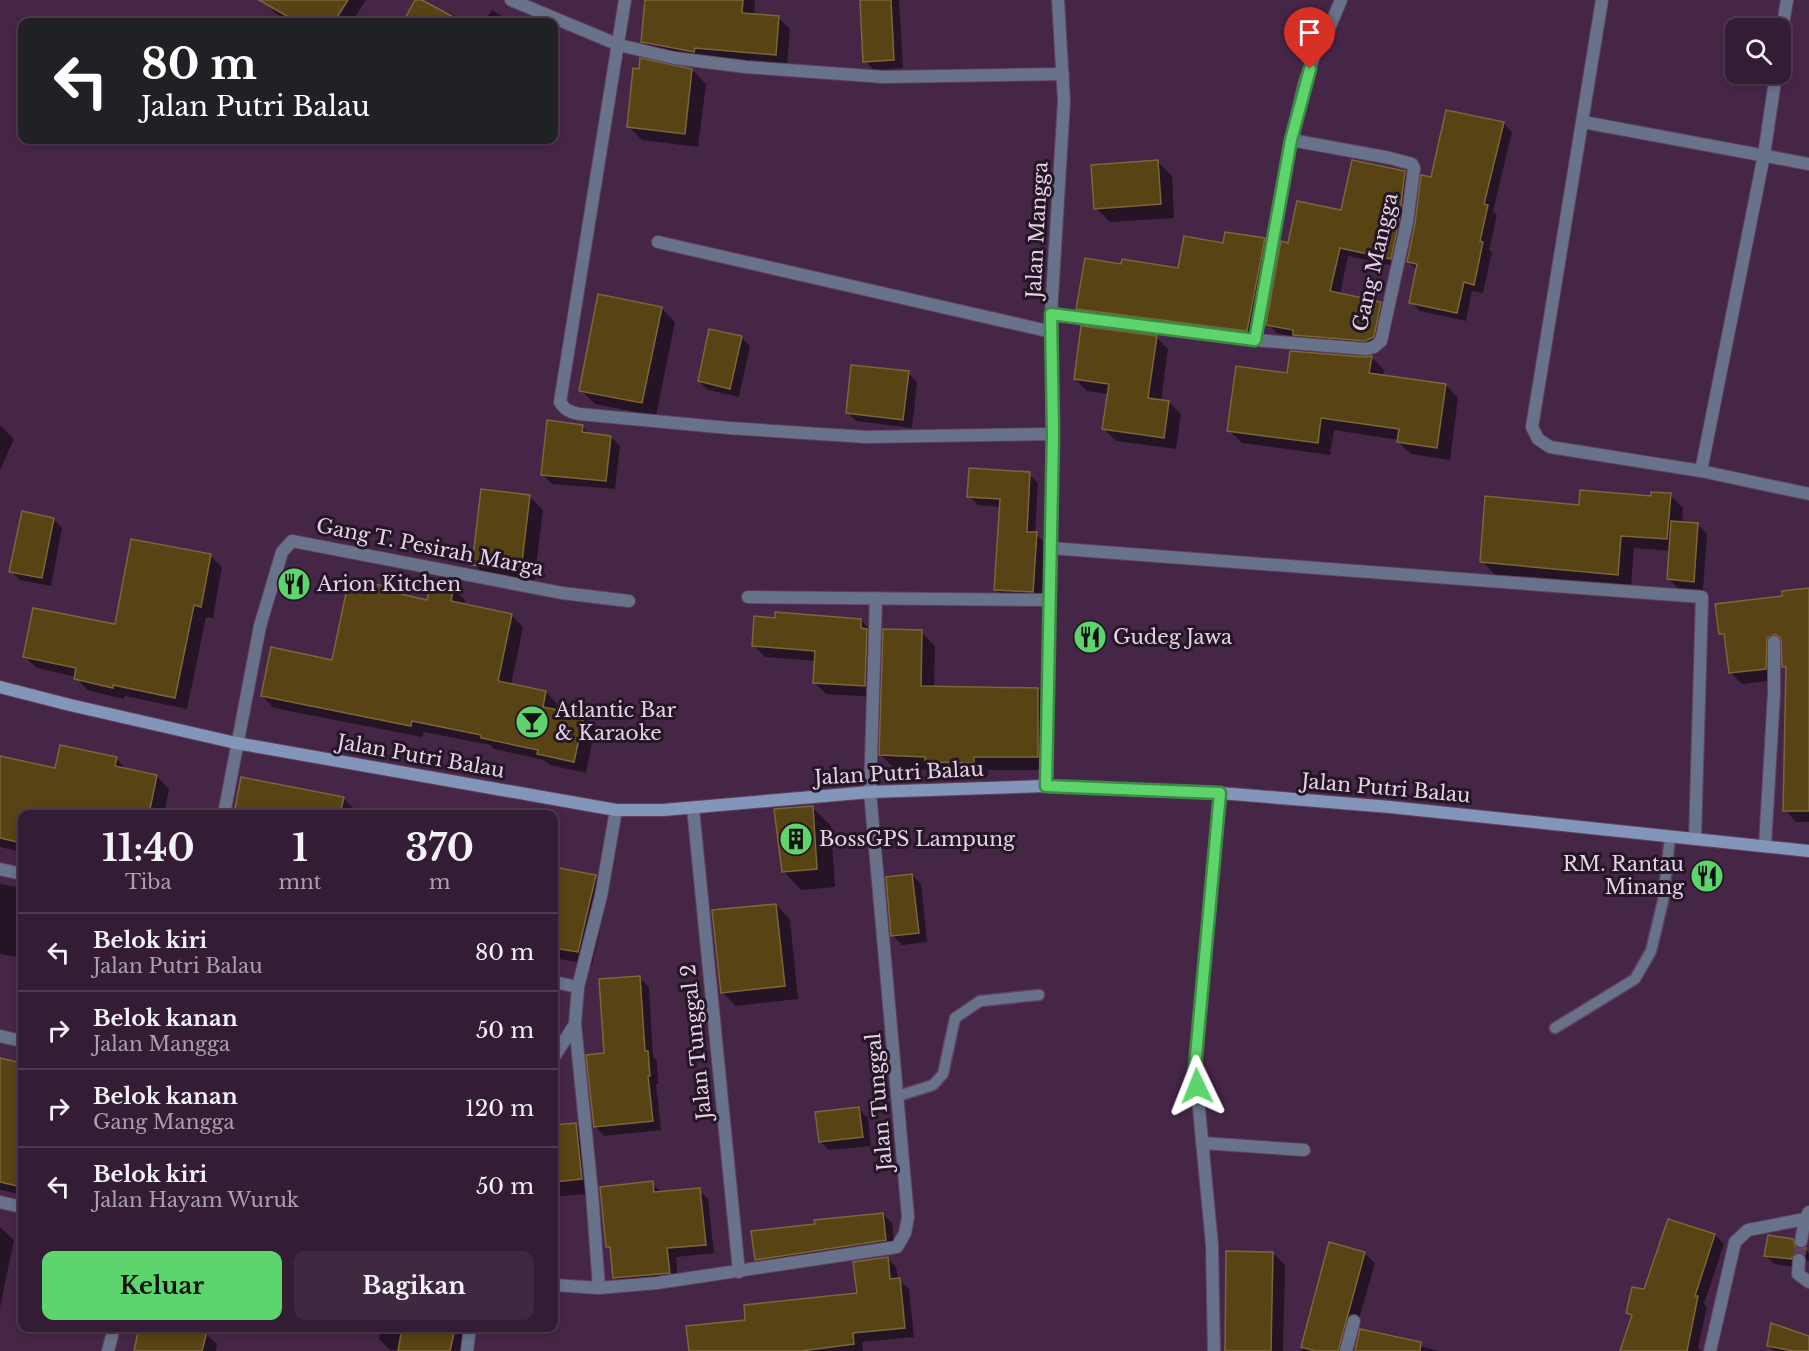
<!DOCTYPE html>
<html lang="id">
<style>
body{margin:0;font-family:"Libre Baskerville",serif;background:#3f2941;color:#f1f3f6;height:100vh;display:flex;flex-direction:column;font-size:22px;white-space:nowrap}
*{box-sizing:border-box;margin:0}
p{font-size:20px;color:#a9a1ad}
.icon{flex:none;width:33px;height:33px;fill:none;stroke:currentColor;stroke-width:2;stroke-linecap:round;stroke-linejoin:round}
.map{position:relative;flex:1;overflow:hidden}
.drawer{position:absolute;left:18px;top:810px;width:540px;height:522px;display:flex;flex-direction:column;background:#341c35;border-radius:12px;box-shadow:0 3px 9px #0003,0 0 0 2px #4e3a50}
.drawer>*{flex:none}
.guide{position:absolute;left:18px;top:18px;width:540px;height:126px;border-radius:12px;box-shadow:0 3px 9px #0003,0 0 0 2px #4e3a50;background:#202124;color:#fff;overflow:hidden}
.controls{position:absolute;left:1725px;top:18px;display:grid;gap:12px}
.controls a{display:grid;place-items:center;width:66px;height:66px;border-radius:12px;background:#341c35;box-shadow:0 3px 9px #0003,0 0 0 2px #4e3a50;font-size:30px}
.pin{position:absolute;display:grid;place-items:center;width:51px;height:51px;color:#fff;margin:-62px -26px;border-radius:50% 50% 50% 0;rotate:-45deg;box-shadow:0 0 6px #0007}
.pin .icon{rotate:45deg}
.me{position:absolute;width:66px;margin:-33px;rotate:358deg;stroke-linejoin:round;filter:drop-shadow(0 0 4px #0008)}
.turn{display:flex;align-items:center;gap:21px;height:126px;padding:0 24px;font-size:27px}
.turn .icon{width:78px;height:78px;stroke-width:2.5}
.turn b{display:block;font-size:42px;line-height:51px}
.eta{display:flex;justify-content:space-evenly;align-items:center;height:102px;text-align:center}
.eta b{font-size:36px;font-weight:700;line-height:42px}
.action{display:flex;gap:12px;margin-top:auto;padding:12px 24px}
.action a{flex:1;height:69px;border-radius:12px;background:#5ed56c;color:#111;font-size:24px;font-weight:700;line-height:69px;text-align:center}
.action a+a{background:#3f2941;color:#f1f3f6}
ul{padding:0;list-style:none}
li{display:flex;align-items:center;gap:18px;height:78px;padding:0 24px;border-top:2px solid #4e3a50}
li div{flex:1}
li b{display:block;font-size:22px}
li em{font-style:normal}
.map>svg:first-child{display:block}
</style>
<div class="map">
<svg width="1809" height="1351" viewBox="0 0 1809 1351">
<rect width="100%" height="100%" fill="#462647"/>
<g fill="#0007">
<path d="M264 0H366L352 22H291L275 13Z"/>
<path d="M417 0 444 14 446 11 466 22H405Z"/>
<path d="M646 0H755L754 16 778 17 790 29 787 66 654 53 643 41Z"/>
<path d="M861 0H899L903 68 874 70 865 61Z"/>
<path d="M492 10 511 22H484Z"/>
<path d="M692 70 706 84 698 147 642 140 628 126Z"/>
<path d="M1503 123 1512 132 1493 211 1497 215 1489 250 1492 252 1483 293 1472 291 1466 321 1420 311 1411 302 1417 270 1408 262 1432 179Z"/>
<path d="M1158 162 1172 176 1174 218 1110 222 1096 208Z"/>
<path d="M1404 173 1414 182 1399 267 1348 256 1340 295 1380 303 1389 312 1382 345 1298 338 1277 333 1268 324 1289 244Z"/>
<path d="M1264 240 1275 250 1257 340 1088 319 1078 308 1123 266 1179 270 1225 244Z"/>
<path d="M661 308 675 322 656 416 595 404 581 390Z"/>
<path d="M741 337 750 346 739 397 708 390 699 381Z"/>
<path d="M1156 337 1168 349 1161 401 1169 402 1181 414 1176 449 1116 441 1104 429 1109 394 1087 391 1075 379Z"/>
<path d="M1372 358 1384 370 1383 376 1446 385 1458 398 1450 460 1411 454 1398 442 1399 440 1334 430 1330 455 1242 443 1229 430 1289 375Z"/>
<path d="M908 373 917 382 912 428 856 421 847 412Z"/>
<path d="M0 425 14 439 0 470Z"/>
<path d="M582 426 590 435 611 437 620 446 615 489 552 484 543 475Z"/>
<path d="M1029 474 1038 483 1035 534 1046 543 1042 600 1005 599 996 590 1001 507 978 505 969 496Z"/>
<path d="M1670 495 1683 508 1682 524 1698 525 1707 534 1703 590 1678 588 1669 579 1671 551 1634 548 1631 587 1495 575 1482 561 1580 506Z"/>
<path d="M529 496 543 510 534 583 488 578 474 564Z"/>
<path d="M53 519 62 528 51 586 20 580 11 571Z"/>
<path d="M210 555 222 567 213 618 206 617 187 709 125 696 124 699 87 690 76 677 37 668 24 656 116 626Z"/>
<path d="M388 589 393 594 428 601 453 589 465 600 464 605 511 615 523 627 511 685 546 692 557 704 556 711 583 716 595 728 586 773 550 765 544 760 494 749 490 745 424 732 422 737 274 708 262 696 333 661Z"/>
<path d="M1809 590V822H1796L1785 810 1787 670 1784 667 1783 646 1777 650V680L1742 684 1730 672 1726 639 1721 634 1784 597Z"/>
<path d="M861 620 872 632 876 697 826 694 814 682 816 661 765 657 754 645Z"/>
<path d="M921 632 935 646 934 687 1038 689 1052 703 1051 770H988V776H941L935 770 895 769 881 755Z"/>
<path d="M0 758 56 770 116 758 128 771 157 776 169 789 164 814H22V852L0 847Z"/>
<path d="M242 779 343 798 357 812V814H235Z"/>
<path d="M812 807 831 826 835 887 801 890 783 871Z"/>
<path d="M554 869 595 877 609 891 592 965 554 958Z"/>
<path d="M912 875 921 884 927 942 902 945 893 936Z"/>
<path d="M0 884 17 887 22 892V932L17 957 0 954Z"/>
<path d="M776 905 790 919 798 999 736 1006 722 992Z"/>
<path d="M639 978 649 987 653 1057 657 1061 658 1084H656L661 1130 604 1136 595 1126 605 1055Z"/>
<path d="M0 1060 22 1064V1197L19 1194 0 1190Z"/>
<path d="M859 1109 868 1118 871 1146 829 1150 820 1141Z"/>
<path d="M576 1125 589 1139 595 1193 554 1197V1127Z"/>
<path d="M652 1183 661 1192 699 1190 708 1199 714 1253 676 1257 678 1281 624 1287 615 1278 612 1251 608 1246Z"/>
<path d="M883 1214 892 1223 895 1249 765 1268 756 1259 816 1225Z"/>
<path d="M0 1227 14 1240 0 1308Z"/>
<path d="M1715 1235 1724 1244 1704 1304 1707 1307 1698 1348 1702 1351H1622L1632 1318 1628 1313Z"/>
<path d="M1792 1241 1802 1250 1805 1249 1809 1253V1261H1805L1800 1268 1774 1264 1765 1255Z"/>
<path d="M1330 1244 1364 1253 1375 1263 1350 1351H1302Z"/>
<path d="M1273 1253 1285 1265 1283 1351H1226Z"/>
<path d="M887 1258 896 1267 898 1280 909 1289 914 1337 862 1342 863 1351H691L747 1322 858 1295Z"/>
<path d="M140 1328H205L204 1332 217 1344 216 1351H135Z"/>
<path d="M381 1328H465L463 1351 390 1350 379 1339Z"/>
<path d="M1809 1337V1351H1774L1769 1346Z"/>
<path d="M1419 1346 1439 1351H1355Z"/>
</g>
<g fill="#574313" stroke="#7b6638" stroke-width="1.5">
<path d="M259 0H348L334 22H297Z"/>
<path d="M415 0H422L463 22H403Z"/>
<path d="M645 0H743L742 13 779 16 776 55 695 48 694 52 641 42Z"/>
<path d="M860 0H891L894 60 863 62Z"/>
<path d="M640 58 692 69 685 134 627 127 633 68 639 69Z"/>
<path d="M1446 110 1504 122 1484 204 1488 205 1480 241 1483 242 1474 285 1464 282 1457 313 1409 303 1417 264 1407 262 1415 224 1421 175 1431 177Z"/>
<path d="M1158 160 1161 204 1094 209 1091 165Z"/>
<path d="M1352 160 1405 171 1399 221 1391 259 1340 248 1330 291 1381 302 1374 337 1365 341 1293 335V330L1266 325 1281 241 1288 243 1297 201 1341 210Z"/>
<path d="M1225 232 1265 238 1247 331 1076 309 1085 258 1121 264 1122 259 1178 268 1184 236 1223 243Z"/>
<path d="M598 294 662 307 642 403 579 391Z"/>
<path d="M1081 326 1157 336 1148 398 1169 401 1164 438 1102 429 1109 384 1074 379Z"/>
<path d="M709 329 742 336 730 389 698 381Z"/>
<path d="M1290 351 1365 357 1372 356 1369 373 1446 384 1437 448 1397 442 1399 429 1321 418 1318 443 1227 431 1236 366 1287 373Z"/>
<path d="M851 365 909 371 903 420 846 413Z"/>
<path d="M547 420 583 425 582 432 611 436 606 481 541 475Z"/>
<path d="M969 468 1030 472 1027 532H1037L1033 592 994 590 1000 499 967 497Z"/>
<path d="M481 489 530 495 521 570 472 565Z"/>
<path d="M1580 490 1651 496V492L1671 493 1667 539 1621 536 1618 575 1480 562 1485 496 1579 505Z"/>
<path d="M22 511 54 518 42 578 9 572Z"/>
<path d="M1671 521 1698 523 1694 582 1667 579Z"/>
<path d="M131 539 211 554 201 607 194 605 175 698 113 685V688L74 679 76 668 23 657 33 608 115 624Z"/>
<path d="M349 579 389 587 388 591 427 600 431 582 454 587 451 601 512 614 498 681 546 691 543 707 584 715 574 762 537 754 538 750 481 738V735L412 721 411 726 261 696 271 647 332 660Z"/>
<path d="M1809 588V811H1783L1786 667H1782L1781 638 1775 634 1767 638 1766 669 1729 673 1724 634H1719L1715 604 1782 596V591Z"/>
<path d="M775 612 861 619V628L867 629 865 686 813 683 815 651 752 646 754 616 775 618Z"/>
<path d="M883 629 922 630 921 686 1038 688V757H974V763L925 762V757L879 755Z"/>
<path d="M60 745 117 757 115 766 157 775 149 814H116L94 810 93 814H22V843L0 838V756L55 768Z"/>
<path d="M241 777 344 797 340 814H234Z"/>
<path d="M813 806 817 869 782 872 774 809Z"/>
<path d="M554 867 596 875 578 952 554 948Z"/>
<path d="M912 874 919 933 891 936 886 877Z"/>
<path d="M776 904 785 986 721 993 712 910Z"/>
<path d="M640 976 645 1051H648L650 1076H648L653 1121 594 1127 586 1055 604 1053 599 979Z"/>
<path d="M0 1058 22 1063V1187L0 1182Z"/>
<path d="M859 1107 863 1137 819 1142 815 1112Z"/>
<path d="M576 1123 582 1179 554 1182V1125Z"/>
<path d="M653 1181 654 1192 700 1188 706 1245 667 1248 670 1273 613 1278 610 1247H606L600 1187Z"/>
<path d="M883 1213 886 1240 755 1260 751 1231 815 1224 814 1220Z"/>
<path d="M1668 1219 1715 1234 1695 1296H1698L1687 1351H1620L1632 1315 1626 1313 1632 1287 1644 1289Z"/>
<path d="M1768 1235 1793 1239 1796 1248 1800 1249 1806 1248 1805 1254 1796 1252 1791 1259 1764 1256Z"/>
<path d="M1329 1242 1365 1252 1338 1351H1315L1301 1347Z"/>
<path d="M1226 1251 1273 1252 1271 1351H1225Z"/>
<path d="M888 1257 890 1279 900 1278 905 1328 853 1333 854 1344 801 1351H689L686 1326 745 1320 744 1305 857 1293 853 1262Z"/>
<path d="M1771 1323 1809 1336V1351H1793L1767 1346Z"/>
<path d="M139 1328H190L207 1331 202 1351H134Z"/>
<path d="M402 1328H455L450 1351H398Z"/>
<path d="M1360 1329 1421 1342 1420 1351H1355Z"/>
</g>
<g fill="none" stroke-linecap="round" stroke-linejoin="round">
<path stroke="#5e405f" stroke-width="12" stroke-dasharray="12 6" stroke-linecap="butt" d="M1799 1260 1801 1241"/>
<defs>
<g id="service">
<path d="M1555 1028 1635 979 1651 951 1663 901 1670 837"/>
<path d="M898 1096 933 1085 943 1074 955 1018 980 1001 1039 995"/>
</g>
<g id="minor">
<path d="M511 0 619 45 674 58 746 67 884 77 1063 74"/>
<path d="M625 0 560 402C565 410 570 412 579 414L729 428 866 437 1053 434"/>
<path d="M1602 0 1532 427 1538 439 1550 447 1701 471 1764 155 1776 74"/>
<path d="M1780 43 1787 0"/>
<path d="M1583 122 1809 164"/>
<path d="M658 242 1052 332"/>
<path d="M1051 314 1255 340 1366 349 1374 347 1381 341 1407 222 1414 168 1412 164 1390 158 1291 140"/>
<path d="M1255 340 1291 140 1304 84 1315 53 1328 31 1341 0"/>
<path d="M1701 471 1809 494"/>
<path d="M1050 548 1702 597 1695 839"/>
<path d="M748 597 1049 600"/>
<path d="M1046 786 1053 434 1051 314 1064 101 1058 0"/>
<path d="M693 808 739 1272"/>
<path d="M224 814 260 626 282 552 292 541 562 593 629 601"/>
<path d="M1765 846 1774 693V642"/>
<path d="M0 869 22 874"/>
<path d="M554 982 578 987"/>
<path d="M575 1024 592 1193 599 1288"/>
<path d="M0 1036 22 1041"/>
<path d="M554 1057 575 1024 578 987 601 896 616 810"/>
<path d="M1202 1143 1304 1150"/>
<path d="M0 1202 22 1207"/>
<path d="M1801 1241 1805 1219"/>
<path d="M1799 1260 1798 1274 1809 1282"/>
<path d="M554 1285 599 1288 657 1283 897 1247 905 1233 908 1217 870 792 876 598"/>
<path d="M108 1351 114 1328"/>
<path d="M467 1351 470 1328"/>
<path d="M1214 1351 1212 1245 1195 1067 1220 793"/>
<path d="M1346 1351 1354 1321"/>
<path d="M1710 1351 1735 1242 1748 1230 1805 1219 1809 1212"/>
</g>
<path id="secondary" d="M0 687 70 705 236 743 616 810H663L870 792 1046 786 1220 793 1390 807 1809 851"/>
</defs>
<use href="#service" stroke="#604260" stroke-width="13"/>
<use href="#minor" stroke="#604260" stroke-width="14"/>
<use href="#secondary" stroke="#604260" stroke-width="14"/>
<use href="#service" stroke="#68728a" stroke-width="10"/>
<use href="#minor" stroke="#68728a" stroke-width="12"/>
<use href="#secondary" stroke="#8495ba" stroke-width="12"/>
</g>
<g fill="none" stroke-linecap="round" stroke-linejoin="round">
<defs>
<path id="route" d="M1197 1086 1195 1067 1220 793 1046 786 1053 434 1051 314 1255 340 1291 140 1310 69"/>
</defs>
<use href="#route" stroke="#3d8a46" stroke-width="15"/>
<use href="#route" stroke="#5ed56c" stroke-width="10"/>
</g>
<defs>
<symbol id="restaurant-disc" viewBox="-11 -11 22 22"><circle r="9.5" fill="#5ed56c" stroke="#241624"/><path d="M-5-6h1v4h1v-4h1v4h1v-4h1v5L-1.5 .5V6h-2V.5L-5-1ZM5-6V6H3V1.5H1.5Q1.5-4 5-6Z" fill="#111"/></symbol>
<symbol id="bar-disc" viewBox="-11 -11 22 22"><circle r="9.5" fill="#5ed56c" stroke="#241624"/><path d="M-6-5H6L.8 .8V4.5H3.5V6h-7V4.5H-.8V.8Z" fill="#111"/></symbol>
<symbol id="building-disc" viewBox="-11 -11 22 22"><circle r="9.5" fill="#5ed56c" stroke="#241624"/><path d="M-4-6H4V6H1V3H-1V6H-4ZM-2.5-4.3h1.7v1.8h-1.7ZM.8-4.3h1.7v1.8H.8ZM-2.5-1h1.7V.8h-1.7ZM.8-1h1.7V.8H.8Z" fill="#111"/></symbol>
</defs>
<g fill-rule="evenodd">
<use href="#restaurant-disc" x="275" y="565" width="38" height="38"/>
<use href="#restaurant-disc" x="1071" y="618" width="38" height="38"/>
<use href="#bar-disc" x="513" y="703" width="38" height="38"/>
<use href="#building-disc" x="777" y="820" width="38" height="38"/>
<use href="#restaurant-disc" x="1688" y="857" width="38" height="38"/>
</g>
<g text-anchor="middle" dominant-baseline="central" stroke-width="6" stroke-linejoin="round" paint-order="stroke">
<g font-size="20" fill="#e6d2e6" stroke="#241624">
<text transform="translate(1037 230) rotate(-87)">Jalan Mangga</text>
<text transform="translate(1375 262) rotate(-77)">Gang Mangga</text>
<text transform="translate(430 547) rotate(11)">Gang T. Pesirah Marga</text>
<text transform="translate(421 756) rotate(10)">Jalan Putri Balau</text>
<text transform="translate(899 773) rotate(-3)">Jalan Putri Balau</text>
<text transform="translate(1386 788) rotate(5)">Jalan Putri Balau</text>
<text transform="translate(696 1042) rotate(-96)">Jalan Tunggal 2</text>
<text transform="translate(879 1102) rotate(-95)">Jalan Tunggal</text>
</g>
<g font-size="20" fill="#e6d2e6" stroke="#241624" text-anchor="start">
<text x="317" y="584">Arion Kitchen</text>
<text x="1113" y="637">Gudeg Jawa</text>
<text x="555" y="710">Atlantic Bar<tspan x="555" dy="23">&amp; Karaoke</tspan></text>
<text x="819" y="839">BossGPS Lampung</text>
<text x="1684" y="864" text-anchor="end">RM. Rantau<tspan x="1684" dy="23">Minang</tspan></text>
</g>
</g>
</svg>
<div class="controls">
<a><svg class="icon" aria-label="search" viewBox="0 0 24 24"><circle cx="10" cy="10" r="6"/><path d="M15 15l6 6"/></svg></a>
</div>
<div class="pin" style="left:1310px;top:69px;background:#d93025"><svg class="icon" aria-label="arrive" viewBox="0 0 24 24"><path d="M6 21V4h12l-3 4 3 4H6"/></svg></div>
<svg class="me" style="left:1197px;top:1086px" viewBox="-20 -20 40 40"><path d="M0-17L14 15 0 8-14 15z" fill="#5ed56c" stroke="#fff" stroke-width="4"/></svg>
<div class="guide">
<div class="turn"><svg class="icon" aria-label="left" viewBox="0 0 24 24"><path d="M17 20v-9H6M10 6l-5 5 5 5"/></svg><div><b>80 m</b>Jalan Putri Balau</div></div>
</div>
<section class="drawer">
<div class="eta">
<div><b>11:40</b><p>Tiba</p></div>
<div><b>1</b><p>mnt</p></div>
<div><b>370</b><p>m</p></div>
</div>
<ul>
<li><svg class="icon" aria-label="left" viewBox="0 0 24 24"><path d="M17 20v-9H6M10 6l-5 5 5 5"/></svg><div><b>Belok kiri</b><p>Jalan Putri Balau</p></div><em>80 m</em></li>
<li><svg class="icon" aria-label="right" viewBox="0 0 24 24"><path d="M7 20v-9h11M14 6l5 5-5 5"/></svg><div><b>Belok kanan</b><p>Jalan Mangga</p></div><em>50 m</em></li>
<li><svg class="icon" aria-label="right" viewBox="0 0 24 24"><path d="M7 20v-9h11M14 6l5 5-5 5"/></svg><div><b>Belok kanan</b><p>Gang Mangga</p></div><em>120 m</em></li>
<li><svg class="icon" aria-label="left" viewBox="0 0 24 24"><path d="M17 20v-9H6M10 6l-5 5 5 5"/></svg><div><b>Belok kiri</b><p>Jalan Hayam Wuruk</p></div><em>50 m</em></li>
</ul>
<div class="action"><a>Keluar</a><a>Bagikan</a></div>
</section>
</div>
